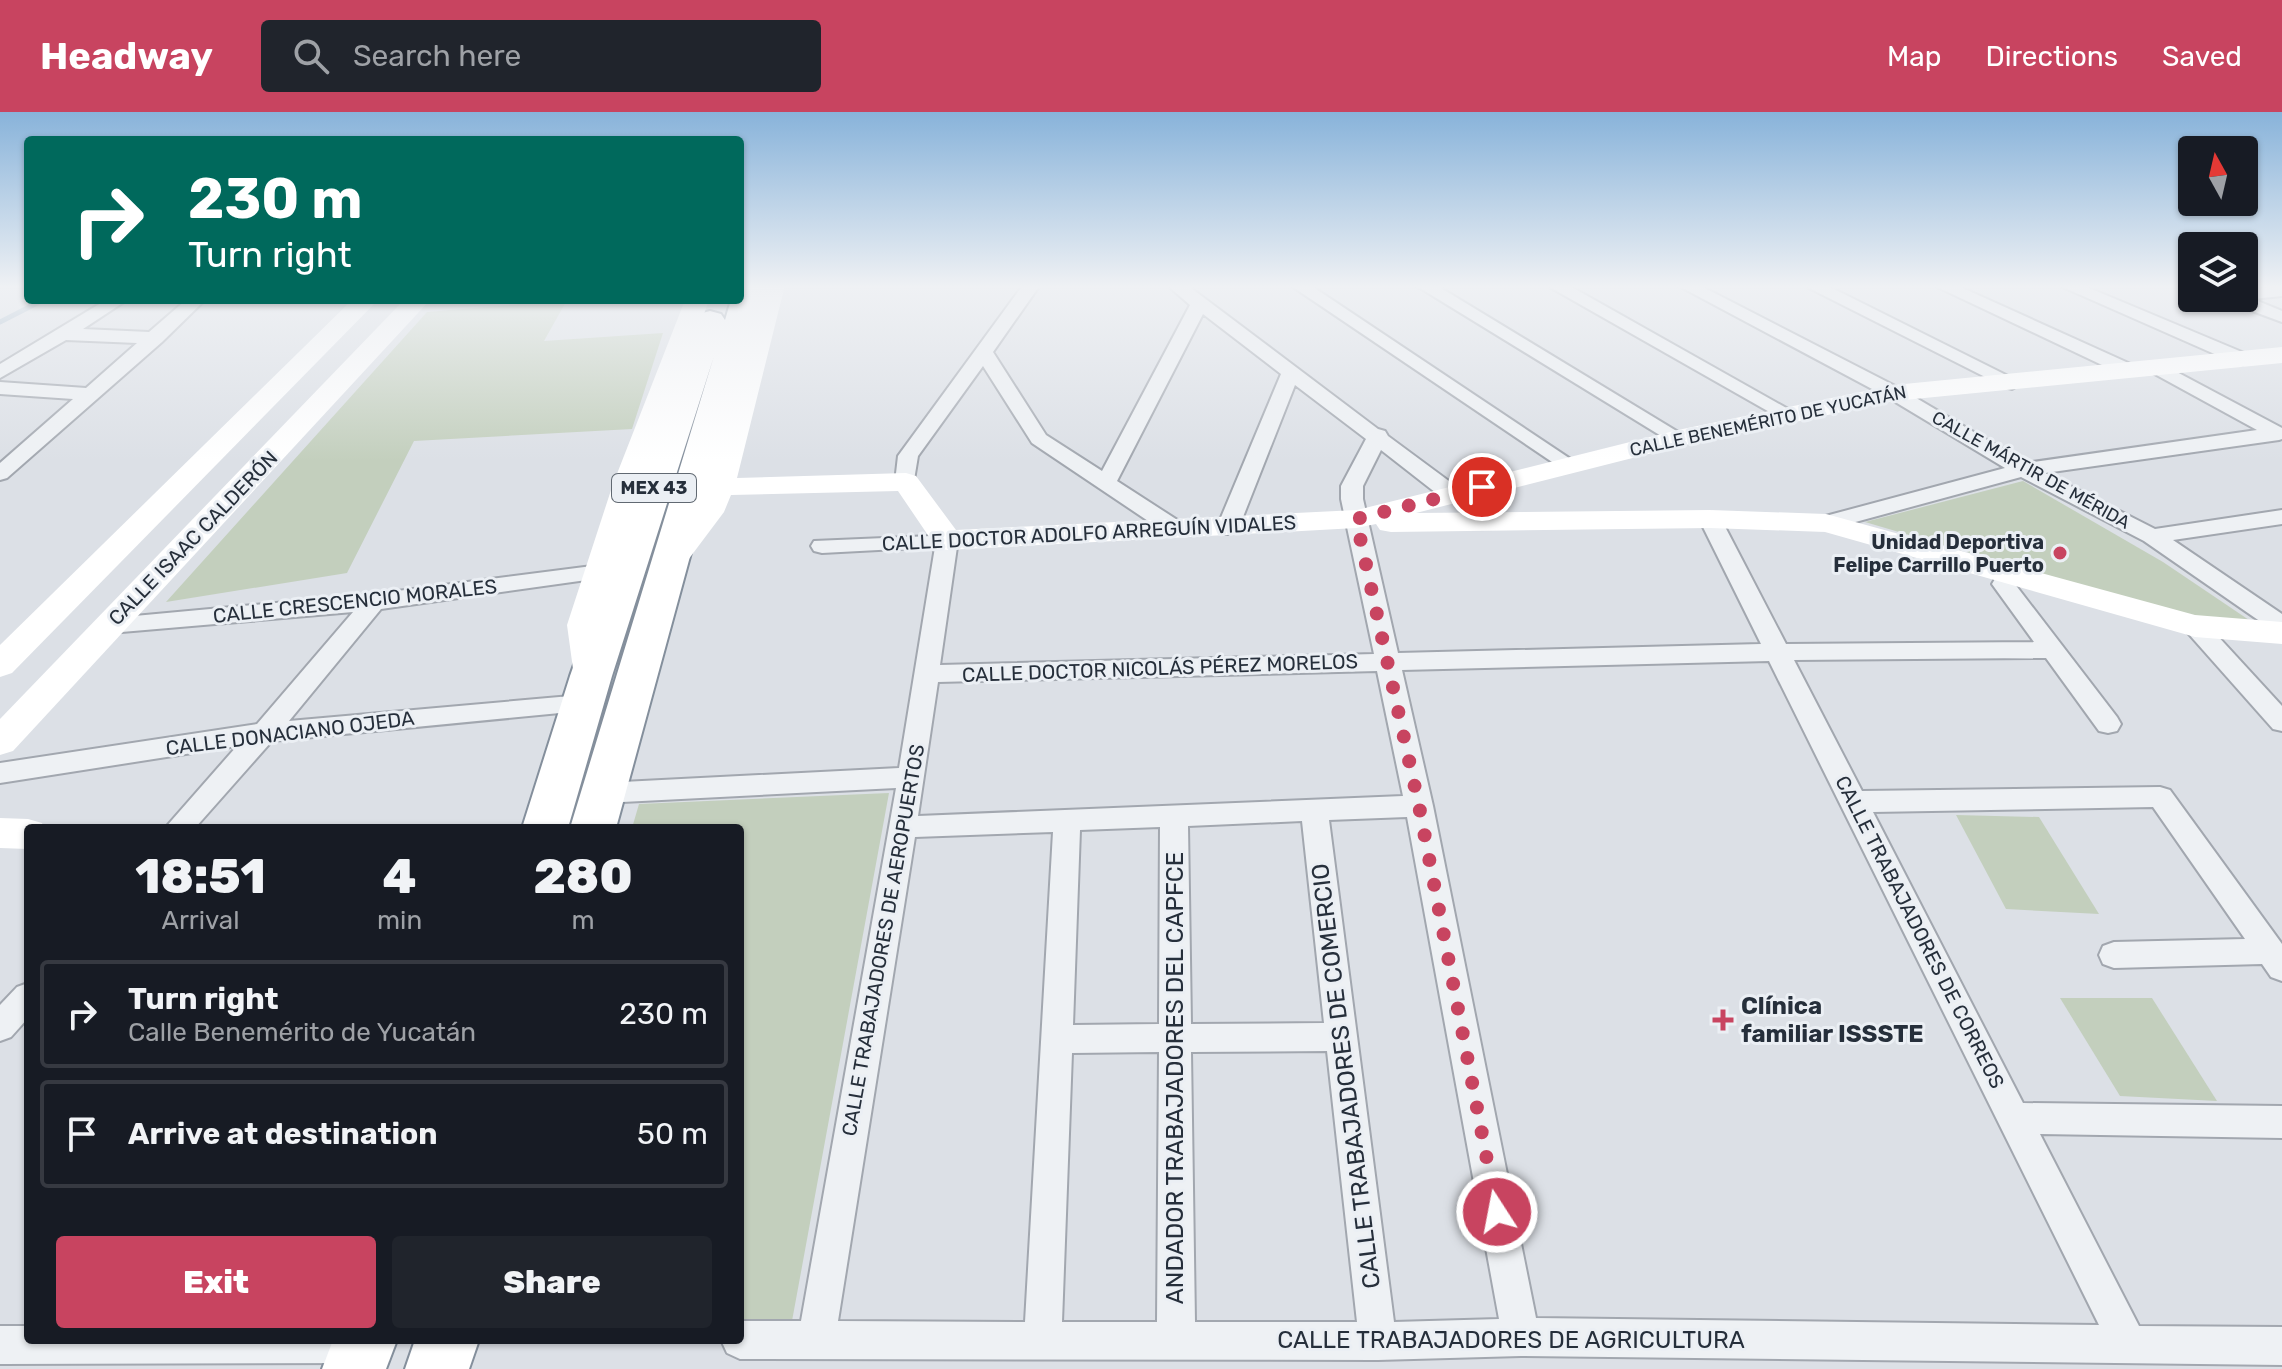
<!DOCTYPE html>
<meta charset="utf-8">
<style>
body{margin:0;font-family:Rubik,sans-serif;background:#20242c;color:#f1f3f6;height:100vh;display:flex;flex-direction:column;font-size:30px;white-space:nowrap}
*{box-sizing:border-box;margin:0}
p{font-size:26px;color:#9ea1a6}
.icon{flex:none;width:44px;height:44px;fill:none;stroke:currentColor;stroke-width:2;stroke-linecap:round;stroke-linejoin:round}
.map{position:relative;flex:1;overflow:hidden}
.panel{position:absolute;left:24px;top:712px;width:720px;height:520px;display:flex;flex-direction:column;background:#171b24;border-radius:8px;box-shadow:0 2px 6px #0004}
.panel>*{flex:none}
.hud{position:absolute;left:24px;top:24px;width:720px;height:168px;border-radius:8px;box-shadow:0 2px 6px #0004;background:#00695c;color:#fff;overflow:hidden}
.needle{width:52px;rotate:352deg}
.buttons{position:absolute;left:2178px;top:24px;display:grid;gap:16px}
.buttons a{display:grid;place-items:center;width:80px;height:80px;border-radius:8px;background:#171b24;box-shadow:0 2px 6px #0004;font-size:40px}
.pin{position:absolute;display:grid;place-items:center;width:68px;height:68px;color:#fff;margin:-34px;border:4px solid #fff;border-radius:50%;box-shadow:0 2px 8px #0007}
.me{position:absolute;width:88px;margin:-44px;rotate:349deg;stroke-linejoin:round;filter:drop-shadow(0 0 6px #0008)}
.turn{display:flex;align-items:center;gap:28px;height:168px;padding:0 32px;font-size:36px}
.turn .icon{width:104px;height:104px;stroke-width:2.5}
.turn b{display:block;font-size:56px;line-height:68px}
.eta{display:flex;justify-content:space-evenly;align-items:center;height:136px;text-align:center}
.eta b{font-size:48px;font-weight:800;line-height:56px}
.cta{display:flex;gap:16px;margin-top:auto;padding:16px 32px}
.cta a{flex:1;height:92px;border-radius:8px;background:#c84460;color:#fff;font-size:32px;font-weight:800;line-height:92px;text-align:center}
.cta a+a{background:#20242c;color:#f1f3f6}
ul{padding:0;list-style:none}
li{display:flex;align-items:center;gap:24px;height:108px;margin:0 16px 12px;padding:0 16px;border:4px solid #363941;border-radius:8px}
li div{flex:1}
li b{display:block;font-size:30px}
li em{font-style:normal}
header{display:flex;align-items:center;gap:48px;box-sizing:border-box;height:112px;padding:0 40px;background:#c84460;color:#fff}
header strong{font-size:38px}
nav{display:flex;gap:44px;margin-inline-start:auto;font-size:28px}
.search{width:560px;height:72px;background:#20242c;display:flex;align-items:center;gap:20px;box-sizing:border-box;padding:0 28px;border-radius:8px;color:#9ea1a6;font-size:30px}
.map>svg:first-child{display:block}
</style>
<header>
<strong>Headway</strong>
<div class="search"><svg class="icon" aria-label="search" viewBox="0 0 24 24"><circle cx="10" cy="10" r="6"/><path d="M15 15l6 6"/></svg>Search here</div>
<nav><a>Map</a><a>Directions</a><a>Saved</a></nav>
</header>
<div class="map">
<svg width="2282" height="1257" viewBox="0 0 2282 1257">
<rect width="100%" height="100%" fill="#dce0e6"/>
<g fill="#c3cfbd">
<path d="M567 188 544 229 663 221 632 317 414 329 347 461 166 490 427 200Z"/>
<path d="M2023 369 2163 450 2252 510 2184 504 1865 410Z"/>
<path d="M889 681 792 1209H740V716H632L639 692Z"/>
<path d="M1956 703 2039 705 2099 802 2006 797Z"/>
<path d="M2060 886H2152L2217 989 2120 984Z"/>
</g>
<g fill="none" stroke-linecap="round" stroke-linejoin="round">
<path stroke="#98b1c5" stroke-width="5" d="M0 210 43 188"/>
<defs>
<g id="street">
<path d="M1023 173H1040L993 240 1046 323 1102 359 1190 193 1167 173H1187L1378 317 1385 319 1388 324 1461 378 1464 383 1461 388H1445L1381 338 1363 374V387L1398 541 1761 532 1699 407 1710 400 1721 407 1786 532 2034 530 1992 472 1995 467H2011L2117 605 2121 612 2117 619 2108 621 2099 619 2046 546 1794 548 1862 679 2160 675 2170 678 2282 832V869L2271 865 2262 852 2114 856 2103 852 2099 843 2103 834 2114 830 2245 827 2153 695 1873 700 2023 991 2282 994V1026L2040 1022 2139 1214 2282 1215V1253L1521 1244 1378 1248 740 1247 727 1241 721 1228H740V1209H801L896 676 603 691 593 688 589 681 593 674 603 671 899 656 935 435 822 441 814 439 811 434 814 429 955 423 958 428 940 553 1374 542 1341 387V374L1366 327 1295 273 1239 415 1228 422 1220 420 1217 415 1281 262 1203 202 1117 369 1182 411 1185 416 1182 421H1166L1032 331 983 254 918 344 913 374H899L895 370 898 344ZM1769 549 2099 1213 1536 1206 1433 694 1402 558ZM1377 559 1403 684 918 704 938 570ZM1407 705 1499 1207 1394 1210 1329 708ZM1302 709 1324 911 1191 912 1188 714ZM1160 715 1159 912 1073 913 1080 718ZM1053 720 1025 1210 838 1209 915 725ZM1327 939 1357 1210H1195L1191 940ZM1159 940 1157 1210H1062L1072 941Z"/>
<path d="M1290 173H1310L1578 352 1575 356H1561Z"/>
<path d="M1415 173H1436L1688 326 1678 332 1671 330Z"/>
<path d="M1546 173H1568L1797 302 1794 306H1780Z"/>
<path d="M1677 173H1699L1901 277 2026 351 2257 318 2151 260 2149 256 2151 252 2158 250 2282 316V327L2279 328 2045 361 2155 417 2282 398V412L2173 428 2282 502V521L2274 519 2144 429 2021 365 1826 418 1818 416 1815 411 1818 406 2005 356 1887 285Z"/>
<path d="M1803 173H1826L2022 271 2012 277 2005 275Z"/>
<path d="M1933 173H1956L2135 254 2137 258 2135 262H2121Z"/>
<path d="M2058 173H2082L2249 243 2251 247 2242 253 2235 251Z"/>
<path d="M2282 174V184L2253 187 2282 199V210L2228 190 2225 186H2244V178Z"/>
<path d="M106 188H127L83 217 149 220 186 188H205L162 230 7 366 0 368V351L73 287 0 282V270L86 276 137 231 66 228 0 266V252Z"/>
<path d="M600 453 608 455 611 460 608 465 381 497 289 609 582 583 591 586 595 592 591 598 272 629 195 716H165L237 634 0 671V651L257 612 353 500 110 521 102 519 98 513 102 507 374 482Z"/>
<path d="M2195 506 2203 508 2282 594V619L2273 617 2187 520 2183 514 2187 508Z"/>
<path d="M28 871V906L11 925 0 929V893L17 875Z"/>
<path d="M0 1214H28V1228H381L383 1232 377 1245 364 1251 0 1252Z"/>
</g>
<g id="highway">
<path d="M740 173H764L616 716H570L714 244 612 564 568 716H522L570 564 695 208 699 202 710 199 721 202 725 208 731 188H740Z"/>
<path d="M333 1228H397L386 1257H322Z"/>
<path d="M415 1228H479L469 1257H405Z"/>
</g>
</defs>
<use href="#street" stroke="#a2a7af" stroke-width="4"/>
<use href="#highway" stroke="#848f9c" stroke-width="4"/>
<use href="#street" fill="#eef1f4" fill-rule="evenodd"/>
<g fill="#fff" fill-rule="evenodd">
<path d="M761 173H785L737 366 906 361 916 364 956 418 1357 398 1678 318 1894 273 2282 235V251L1894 289 1680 334 1416 401 1710 398 1826 402 2195 503 2282 510V532L2195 525 1825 420 1710 416 1391 420 1380 418 1376 412 1356 416 947 438 936 435 898 379 731 383 724 400 679 460 668 463 657 460 652 453 695 398 705 375Z"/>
<path d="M352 188H378L12 561 0 565V533Z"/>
<path d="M404 188H430L13 639 0 643V607Z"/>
<path d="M685 188H709L643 372 599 513 608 564 603 572 591 576 579 572 574 564 567 513 613 372Z"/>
<path d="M0 706 28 707 42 711 44 716H28V737L0 736Z"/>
</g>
<use href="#highway" fill="#fff" fill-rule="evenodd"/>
</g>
<linearGradient id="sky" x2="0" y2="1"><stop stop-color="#88b3da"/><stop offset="0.5" stop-color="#eff1f4"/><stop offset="1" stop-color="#eff1f4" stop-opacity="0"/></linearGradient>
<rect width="2282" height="349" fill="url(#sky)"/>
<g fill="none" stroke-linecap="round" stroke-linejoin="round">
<path stroke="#c84460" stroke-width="14" stroke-dasharray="0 25.2" d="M1482 375 1356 407 1419 694 1497 1100"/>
</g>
<g fill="#c84460" stroke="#ebeff4" stroke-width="3">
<circle cx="2060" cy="441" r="8"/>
<path d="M1719 896h8v8h8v8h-8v8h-8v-8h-8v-8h8z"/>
</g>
<g text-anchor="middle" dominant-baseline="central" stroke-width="6" stroke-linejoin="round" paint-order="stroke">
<g font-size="18" fill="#262f3b" stroke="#ebeff4">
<text transform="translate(1768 309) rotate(-12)">CALLE BENEMÉRITO DE YUCATÁN</text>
<text transform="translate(2031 358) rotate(29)">CALLE MÁRTIR DE MÉRIDA</text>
</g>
<rect fill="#ebeff4" stroke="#616972" stroke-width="2" x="612" y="362" width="84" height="28" rx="6"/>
<g font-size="18" font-weight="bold" fill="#262f3b">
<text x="654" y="376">MEX 43</text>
</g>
<g font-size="20" fill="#262f3b" stroke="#ebeff4">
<text transform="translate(1089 421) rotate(-3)">CALLE DOCTOR ADOLFO ARREGUÍN VIDALES</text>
<text transform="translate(193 426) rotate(-46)">CALLE ISAAC CALDERÓN</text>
<text transform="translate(355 489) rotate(-6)">CALLE CRESCENCIO MORALES</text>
<text transform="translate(1160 556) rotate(-2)">CALLE DOCTOR NICOLÁS PÉREZ MORELOS</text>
<text transform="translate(290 621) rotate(-7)">CALLE DONACIANO OJEDA</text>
<text transform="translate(1920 820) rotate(63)">CALLE TRABAJADORES DE CORREOS</text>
<text transform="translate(883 828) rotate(-80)">CALLE TRABAJADORES DE AEROPUERTOS</text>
</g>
<g font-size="20" font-weight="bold" fill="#262f3b" stroke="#ebeff4" text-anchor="end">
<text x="2044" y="430">Unidad Deportiva<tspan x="2044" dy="23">Felipe Carrillo Puerto</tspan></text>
</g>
<g font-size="24" font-weight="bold" fill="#262f3b" stroke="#ebeff4" text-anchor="start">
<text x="1741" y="894">Clínica<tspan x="1741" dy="28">familiar ISSSTE</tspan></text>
</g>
<g font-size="24" fill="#262f3b" stroke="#ebeff4">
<text transform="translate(1346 964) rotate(-97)">CALLE TRABAJADORES DE COMERCIO</text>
<text transform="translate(1175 966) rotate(-90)">ANDADOR TRABAJADORES DEL CAPFCE</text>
<text x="1511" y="1228">CALLE TRABAJADORES DE AGRICULTURA</text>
</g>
</g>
</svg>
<div class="buttons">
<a><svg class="needle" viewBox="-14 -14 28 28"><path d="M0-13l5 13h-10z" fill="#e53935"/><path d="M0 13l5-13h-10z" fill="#9ea1a6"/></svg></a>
<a><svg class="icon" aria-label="layers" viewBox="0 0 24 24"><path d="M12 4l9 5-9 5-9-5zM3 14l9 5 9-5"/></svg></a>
</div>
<div class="pin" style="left:1482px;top:375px;background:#d93025"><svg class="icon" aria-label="arrive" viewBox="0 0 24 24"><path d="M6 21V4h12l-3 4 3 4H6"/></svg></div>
<svg class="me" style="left:1497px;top:1100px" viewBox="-20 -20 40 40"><circle r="17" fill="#c84460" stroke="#fff" stroke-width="3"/><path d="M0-11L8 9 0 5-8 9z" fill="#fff"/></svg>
<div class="hud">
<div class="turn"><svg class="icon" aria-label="right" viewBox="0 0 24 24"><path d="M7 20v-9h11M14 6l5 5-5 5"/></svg><div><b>230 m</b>Turn right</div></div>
</div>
<section class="panel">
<div class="eta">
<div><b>18:51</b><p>Arrival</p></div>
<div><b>4</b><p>min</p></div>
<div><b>280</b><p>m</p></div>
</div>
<ul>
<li><svg class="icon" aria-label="right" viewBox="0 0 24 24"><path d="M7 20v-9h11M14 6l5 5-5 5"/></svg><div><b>Turn right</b><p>Calle Benemérito de Yucatán</p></div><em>230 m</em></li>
<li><svg class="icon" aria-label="arrive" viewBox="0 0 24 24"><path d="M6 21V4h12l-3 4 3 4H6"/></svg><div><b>Arrive at destination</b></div><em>50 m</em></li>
</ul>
<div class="cta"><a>Exit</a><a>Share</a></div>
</section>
</div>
